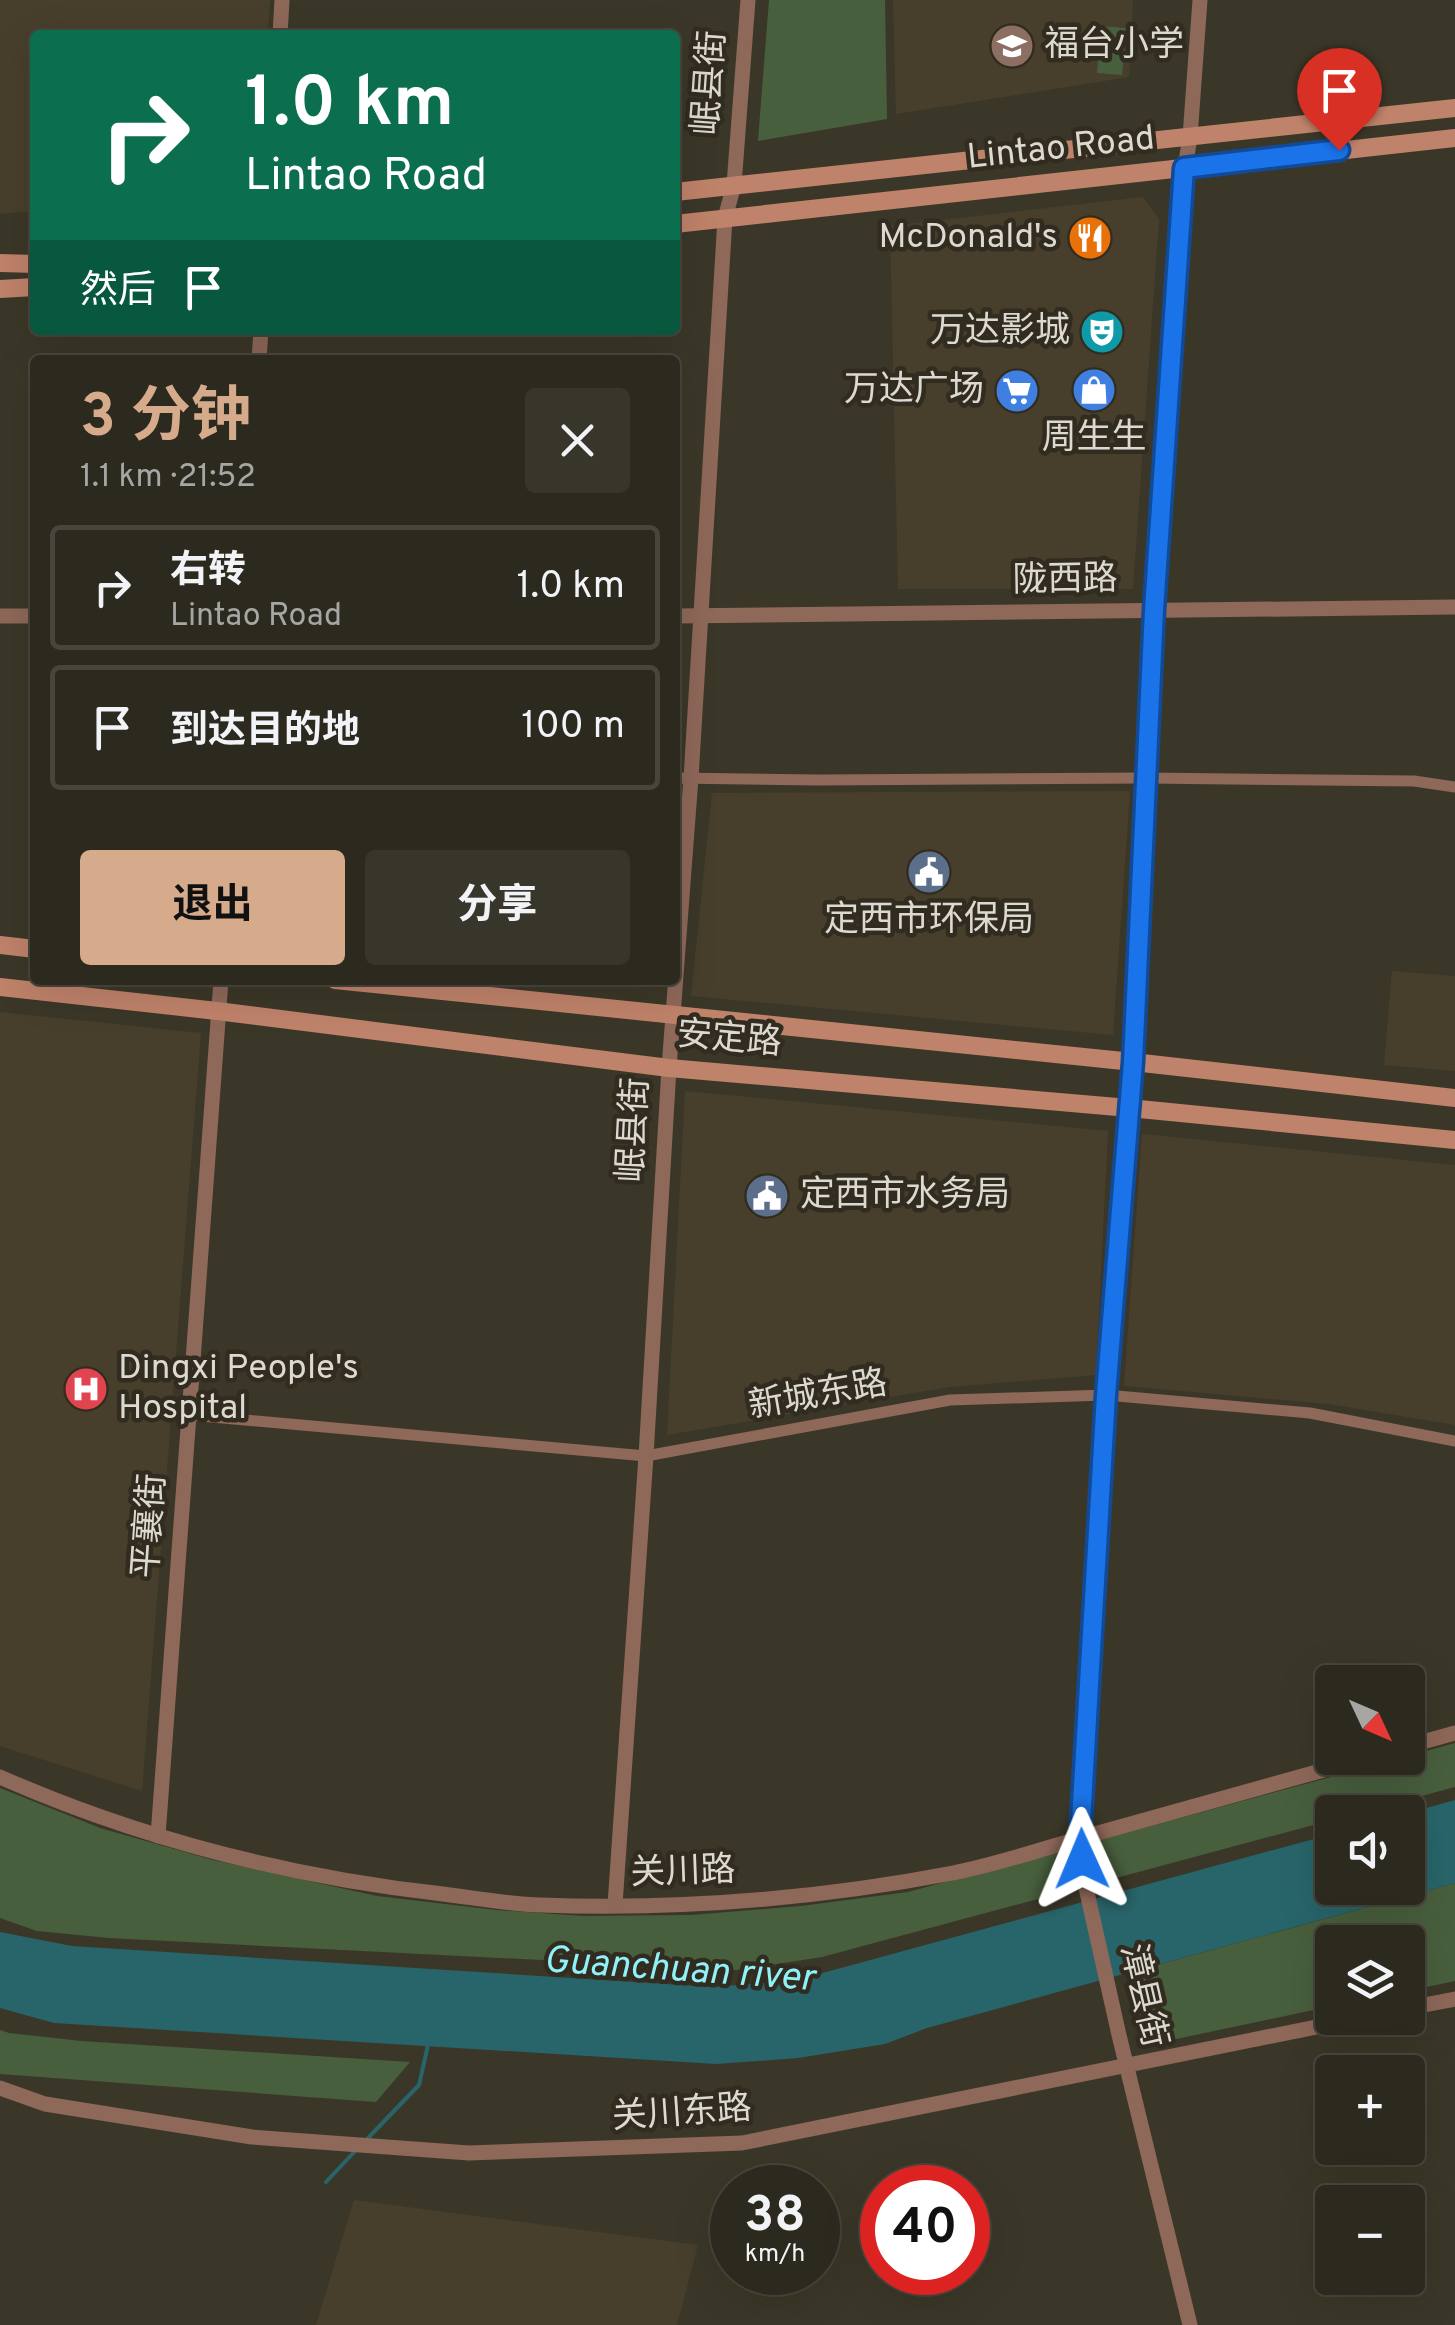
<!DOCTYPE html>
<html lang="zh">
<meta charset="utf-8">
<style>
body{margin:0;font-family:Overpass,"Noto Sans SC",sans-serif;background:#38352b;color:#f1f3f6;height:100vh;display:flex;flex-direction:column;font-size:38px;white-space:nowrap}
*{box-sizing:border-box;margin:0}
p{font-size:32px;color:#a6a6a4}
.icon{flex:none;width:55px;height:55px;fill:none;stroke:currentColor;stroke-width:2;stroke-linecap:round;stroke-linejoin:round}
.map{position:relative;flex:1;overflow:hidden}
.details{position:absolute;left:30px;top:355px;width:650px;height:630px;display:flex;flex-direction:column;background:#2c291e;border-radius:10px;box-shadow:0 10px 40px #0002,0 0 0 2px #48453c}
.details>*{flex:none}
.top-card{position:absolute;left:30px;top:30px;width:650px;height:305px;border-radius:10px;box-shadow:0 10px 40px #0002,0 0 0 2px #48453c;background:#0b6e4f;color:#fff;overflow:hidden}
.needle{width:65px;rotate:134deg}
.buttons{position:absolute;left:1315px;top:1665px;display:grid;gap:20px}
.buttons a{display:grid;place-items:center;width:110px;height:110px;border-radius:10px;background:#2c291e;box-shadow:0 10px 40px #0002,0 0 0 2px #48453c;font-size:50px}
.speed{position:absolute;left:710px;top:2165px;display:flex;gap:20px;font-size:50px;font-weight:700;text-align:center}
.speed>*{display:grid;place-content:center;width:130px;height:130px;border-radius:50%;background:#2c291e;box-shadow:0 10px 40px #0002,0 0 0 2px #48453c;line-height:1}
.speed small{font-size:25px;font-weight:400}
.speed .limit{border:15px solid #d22;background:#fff;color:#111}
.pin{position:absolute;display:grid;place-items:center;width:85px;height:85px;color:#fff;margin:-102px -42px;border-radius:50% 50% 50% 0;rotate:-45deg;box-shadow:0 0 10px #0007}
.pin .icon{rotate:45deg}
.me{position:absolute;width:110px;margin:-55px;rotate:359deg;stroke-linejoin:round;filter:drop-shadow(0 0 8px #0008)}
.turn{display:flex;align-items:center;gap:35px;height:210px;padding:0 50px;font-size:45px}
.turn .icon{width:130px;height:130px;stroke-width:2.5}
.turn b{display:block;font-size:70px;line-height:85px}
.then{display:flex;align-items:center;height:95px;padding:0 50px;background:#0003;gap:20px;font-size:38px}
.round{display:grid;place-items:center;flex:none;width:105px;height:105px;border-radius:10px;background:#38352b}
.head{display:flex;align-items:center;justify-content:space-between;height:170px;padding:0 50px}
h1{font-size:60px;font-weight:700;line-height:75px;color:#d6ab8b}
.button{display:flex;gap:20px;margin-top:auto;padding:20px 50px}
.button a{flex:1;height:115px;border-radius:10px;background:#d6ab8b;color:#111;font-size:40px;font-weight:700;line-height:115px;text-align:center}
.button a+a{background:#38352b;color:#f1f3f6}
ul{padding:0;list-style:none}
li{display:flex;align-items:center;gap:30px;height:125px;margin:0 20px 15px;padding:0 30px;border:5px solid #48453c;border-radius:10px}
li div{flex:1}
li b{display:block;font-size:38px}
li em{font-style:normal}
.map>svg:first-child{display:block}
</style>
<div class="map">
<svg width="1455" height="2325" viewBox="0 0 1455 2325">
<rect width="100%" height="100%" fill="#3b3728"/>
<g fill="#473f2b">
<path d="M0 0H270L268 35H35V211L0 214Z"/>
<path d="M893 0H1133L1129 77 896 114Z"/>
<path d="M1143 197 1159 219 1133 589H898L890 226Z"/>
<path d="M1130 791 1113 1035 691 996 712 793Z"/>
<path d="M1392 971 1455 976V1071L1384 1065Z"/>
<path d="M0 1012 201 1033 142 1791 0 1746Z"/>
<path d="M685 1091 1108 1131 1096 1375 949 1387 667 1435Z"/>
<path d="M1142 1134 1455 1165V1425L1329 1404 1124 1386Z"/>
<path d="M354 2200 698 2245 677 2325H316Z"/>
</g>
<g fill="#485f3d">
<path d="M769 0H885L887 119 758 141Z"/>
<path d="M1101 26 1126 28 1122 75 1097 73Z"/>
<path d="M1455 1743V1787L1362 1812H1332V1820L822 1957 737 1970 109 1938 37 1931 0 1918V1788L100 1828 213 1860 377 1896 496 1910 583 1916 691 1915 801 1906 908 1892 1401 1758H1408V1756Z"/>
<path d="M1455 1883V1981L1408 1991V1942H1332V2006L1148 2045 1128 1973Z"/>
<path d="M0 2030 9 2033 81 2041 410 2062 376 2102 0 2074Z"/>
</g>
<path fill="#28656a" d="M1455 1800V1883L927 2028 885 2044 798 2058 716 2064 54 2023 0 2008V1932L72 1946 713 1987 797 1980 1332 1834V1888H1408V1813Z"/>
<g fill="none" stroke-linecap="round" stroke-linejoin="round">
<g stroke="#28656a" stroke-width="4">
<path d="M367 2139 419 2085 428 2045"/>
<path d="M326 2182 357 2149"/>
</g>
<g stroke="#8e6859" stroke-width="11">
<path d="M675 778 818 780 1146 778 1414 781 1455 787"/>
<path d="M189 1415 646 1456 950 1400 1106 1395 1310 1413 1455 1441"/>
</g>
<g stroke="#8e6859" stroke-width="15">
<path d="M280 35 282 0"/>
<path d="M259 360 261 330"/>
<path d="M0 616H35"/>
<path d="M675 616 1455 607"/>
<path d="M1408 1746 1455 1733"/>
<path d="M0 1777C141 1839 290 1877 443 1894 475 1898 508 1904 540 1905 679 1910 817 1899 953 1873 999 1864 1045 1848 1091 1835 1183 1809 1275 1783 1367 1758"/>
<path d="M158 1836 221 980"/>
<path d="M615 1905 646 1456 669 1068 691 778 725 218 734 185 748 0"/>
<path d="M1408 2008 1455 1999"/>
<path d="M0 2088 45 2104 252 2137 469 2153 742 2143 1361 2018"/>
<path d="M1190 2325 1119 2035 1084 1879 1080 1838 1106 1395 1133 1062 1154 610 1185 168 1190 137 1200 0"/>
</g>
<g stroke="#bf826a" stroke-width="18">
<path d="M675 192 1455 108"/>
<path d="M675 224 1455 138"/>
<path d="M0 263 35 264"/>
<path d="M0 289 35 287"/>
<path d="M0 945 35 949"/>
<path d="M335 980 1133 1062 1455 1098"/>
<path d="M0 987 217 1011 669 1068 1129 1108 1455 1140"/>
</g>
</g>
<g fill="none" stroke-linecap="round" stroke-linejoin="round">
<defs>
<path id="route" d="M1082 1859 1080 1838 1106 1395 1133 1062 1154 610 1184 168 1339 150"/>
</defs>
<use href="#route" stroke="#114b97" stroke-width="25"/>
<use href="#route" stroke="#1a73e8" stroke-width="18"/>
</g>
<defs>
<symbol id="school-disc" viewBox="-11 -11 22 22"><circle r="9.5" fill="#8d6e63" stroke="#312c1f"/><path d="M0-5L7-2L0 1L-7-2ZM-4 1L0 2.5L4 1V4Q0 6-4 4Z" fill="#fff"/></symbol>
<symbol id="restaurant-disc" viewBox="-11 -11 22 22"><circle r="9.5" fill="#e8710a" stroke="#312c1f"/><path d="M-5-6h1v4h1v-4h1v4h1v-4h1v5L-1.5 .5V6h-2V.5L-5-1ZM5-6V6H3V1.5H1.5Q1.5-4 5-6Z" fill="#fff"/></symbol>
<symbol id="theatre-disc" viewBox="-11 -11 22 22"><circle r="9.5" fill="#0f9aa8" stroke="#312c1f"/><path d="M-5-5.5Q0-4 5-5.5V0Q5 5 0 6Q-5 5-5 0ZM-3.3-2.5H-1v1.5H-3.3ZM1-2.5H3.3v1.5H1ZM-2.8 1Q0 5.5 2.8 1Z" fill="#fff"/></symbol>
<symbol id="shop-disc" viewBox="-11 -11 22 22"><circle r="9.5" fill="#3f7fe0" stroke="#312c1f"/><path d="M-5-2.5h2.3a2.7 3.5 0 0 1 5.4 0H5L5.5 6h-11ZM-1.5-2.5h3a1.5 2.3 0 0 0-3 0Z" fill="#fff"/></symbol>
<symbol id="supermarket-disc" viewBox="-11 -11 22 22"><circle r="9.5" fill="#3f7fe0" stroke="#312c1f"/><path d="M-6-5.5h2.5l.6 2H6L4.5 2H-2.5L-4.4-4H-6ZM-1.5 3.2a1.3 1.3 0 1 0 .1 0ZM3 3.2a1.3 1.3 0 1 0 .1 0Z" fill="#fff"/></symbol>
<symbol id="civic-disc" viewBox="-11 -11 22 22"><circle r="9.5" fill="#5c6f8a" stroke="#312c1f"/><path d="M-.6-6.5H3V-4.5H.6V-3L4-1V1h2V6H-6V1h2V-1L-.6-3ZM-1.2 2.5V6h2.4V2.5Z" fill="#fff"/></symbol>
<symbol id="hospital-disc" viewBox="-11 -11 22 22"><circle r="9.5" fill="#e0444e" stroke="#312c1f"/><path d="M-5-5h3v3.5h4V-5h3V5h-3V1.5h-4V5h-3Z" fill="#fff"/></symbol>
</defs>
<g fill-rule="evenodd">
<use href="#school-disc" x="987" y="21" width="50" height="50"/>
<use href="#restaurant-disc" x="1065" y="213" width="50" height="50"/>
<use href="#theatre-disc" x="1077" y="307" width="50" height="50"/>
<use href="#shop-disc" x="1069" y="365" width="50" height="50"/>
<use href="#supermarket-disc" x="992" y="366" width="50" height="50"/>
<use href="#civic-disc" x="904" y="847" width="50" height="50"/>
<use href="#civic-disc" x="742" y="1171" width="50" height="50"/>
<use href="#hospital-disc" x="61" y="1364" width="50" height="50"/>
</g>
<g text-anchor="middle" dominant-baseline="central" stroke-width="9" stroke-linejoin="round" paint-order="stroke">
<g font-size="35" fill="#dcd9d0" stroke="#312c1f" text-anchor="start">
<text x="1044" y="46">福台小学</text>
<text x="1058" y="238" text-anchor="end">McDonald's</text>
<text x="1070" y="332" text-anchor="end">万达影城</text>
<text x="984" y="391" text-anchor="end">万达广场</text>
<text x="1094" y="439" text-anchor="middle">周生生</text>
<text x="929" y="921" text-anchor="middle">定西市环保局</text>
<text x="800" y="1196">定西市水务局</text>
<text x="118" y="1369">Dingxi People's<tspan x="118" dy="40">Hospital</tspan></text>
</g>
<g font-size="35" fill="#dcd9d0" stroke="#312c1f">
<text transform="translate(711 83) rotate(-86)">岷县街</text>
<text transform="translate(1061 149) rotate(-6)">Lintao Road</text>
<text transform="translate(1065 581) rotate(-1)">陇西路</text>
<text transform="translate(729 1040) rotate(5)">安定路</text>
<text transform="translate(635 1130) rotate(-87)">岷县街</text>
<text transform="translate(818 1396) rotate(-10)">新城东路</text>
<text transform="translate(151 1526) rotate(-86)">平襄街</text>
<text transform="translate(683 1873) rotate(-2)">关川路</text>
<text transform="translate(1142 1996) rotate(77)">漳县街</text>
<text transform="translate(682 2114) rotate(-4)">关川东路</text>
</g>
<g font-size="38" font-style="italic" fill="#90f1f9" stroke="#312c1f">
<text transform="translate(679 1971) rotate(4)">Guanchuan river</text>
</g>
</g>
</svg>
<div class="buttons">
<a><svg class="needle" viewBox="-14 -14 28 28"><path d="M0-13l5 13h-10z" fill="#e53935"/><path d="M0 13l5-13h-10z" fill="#a6a6a4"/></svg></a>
<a><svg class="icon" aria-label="sound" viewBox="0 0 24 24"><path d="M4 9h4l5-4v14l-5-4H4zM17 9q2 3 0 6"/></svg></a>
<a><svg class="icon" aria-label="layers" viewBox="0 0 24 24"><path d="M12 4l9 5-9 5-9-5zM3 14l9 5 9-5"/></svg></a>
<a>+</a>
<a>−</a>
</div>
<div class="speed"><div>38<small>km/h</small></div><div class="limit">40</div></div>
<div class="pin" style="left:1339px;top:150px;background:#d93025"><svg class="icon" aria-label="arrive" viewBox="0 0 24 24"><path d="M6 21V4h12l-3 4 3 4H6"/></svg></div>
<svg class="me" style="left:1082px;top:1859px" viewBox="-20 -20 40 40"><path d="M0-17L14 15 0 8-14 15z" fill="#1a73e8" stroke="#fff" stroke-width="4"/></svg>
<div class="top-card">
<div class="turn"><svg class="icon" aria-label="right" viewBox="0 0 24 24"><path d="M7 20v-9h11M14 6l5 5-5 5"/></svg><div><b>1.0 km</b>Lintao Road</div></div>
<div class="then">然后<svg class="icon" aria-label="arrive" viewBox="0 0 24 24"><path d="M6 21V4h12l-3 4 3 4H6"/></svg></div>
</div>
<section class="details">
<div class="head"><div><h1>3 分钟</h1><p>1.1 km · 21:52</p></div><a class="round"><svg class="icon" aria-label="close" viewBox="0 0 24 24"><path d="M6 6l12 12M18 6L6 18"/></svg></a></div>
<ul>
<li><svg class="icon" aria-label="right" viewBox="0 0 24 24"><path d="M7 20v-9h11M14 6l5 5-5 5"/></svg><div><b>右转</b><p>Lintao Road</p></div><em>1.0 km</em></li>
<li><svg class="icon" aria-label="arrive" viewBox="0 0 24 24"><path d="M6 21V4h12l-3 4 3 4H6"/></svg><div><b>到达目的地</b></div><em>100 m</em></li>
</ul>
<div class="button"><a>退出</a><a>分享</a></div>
</section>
</div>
